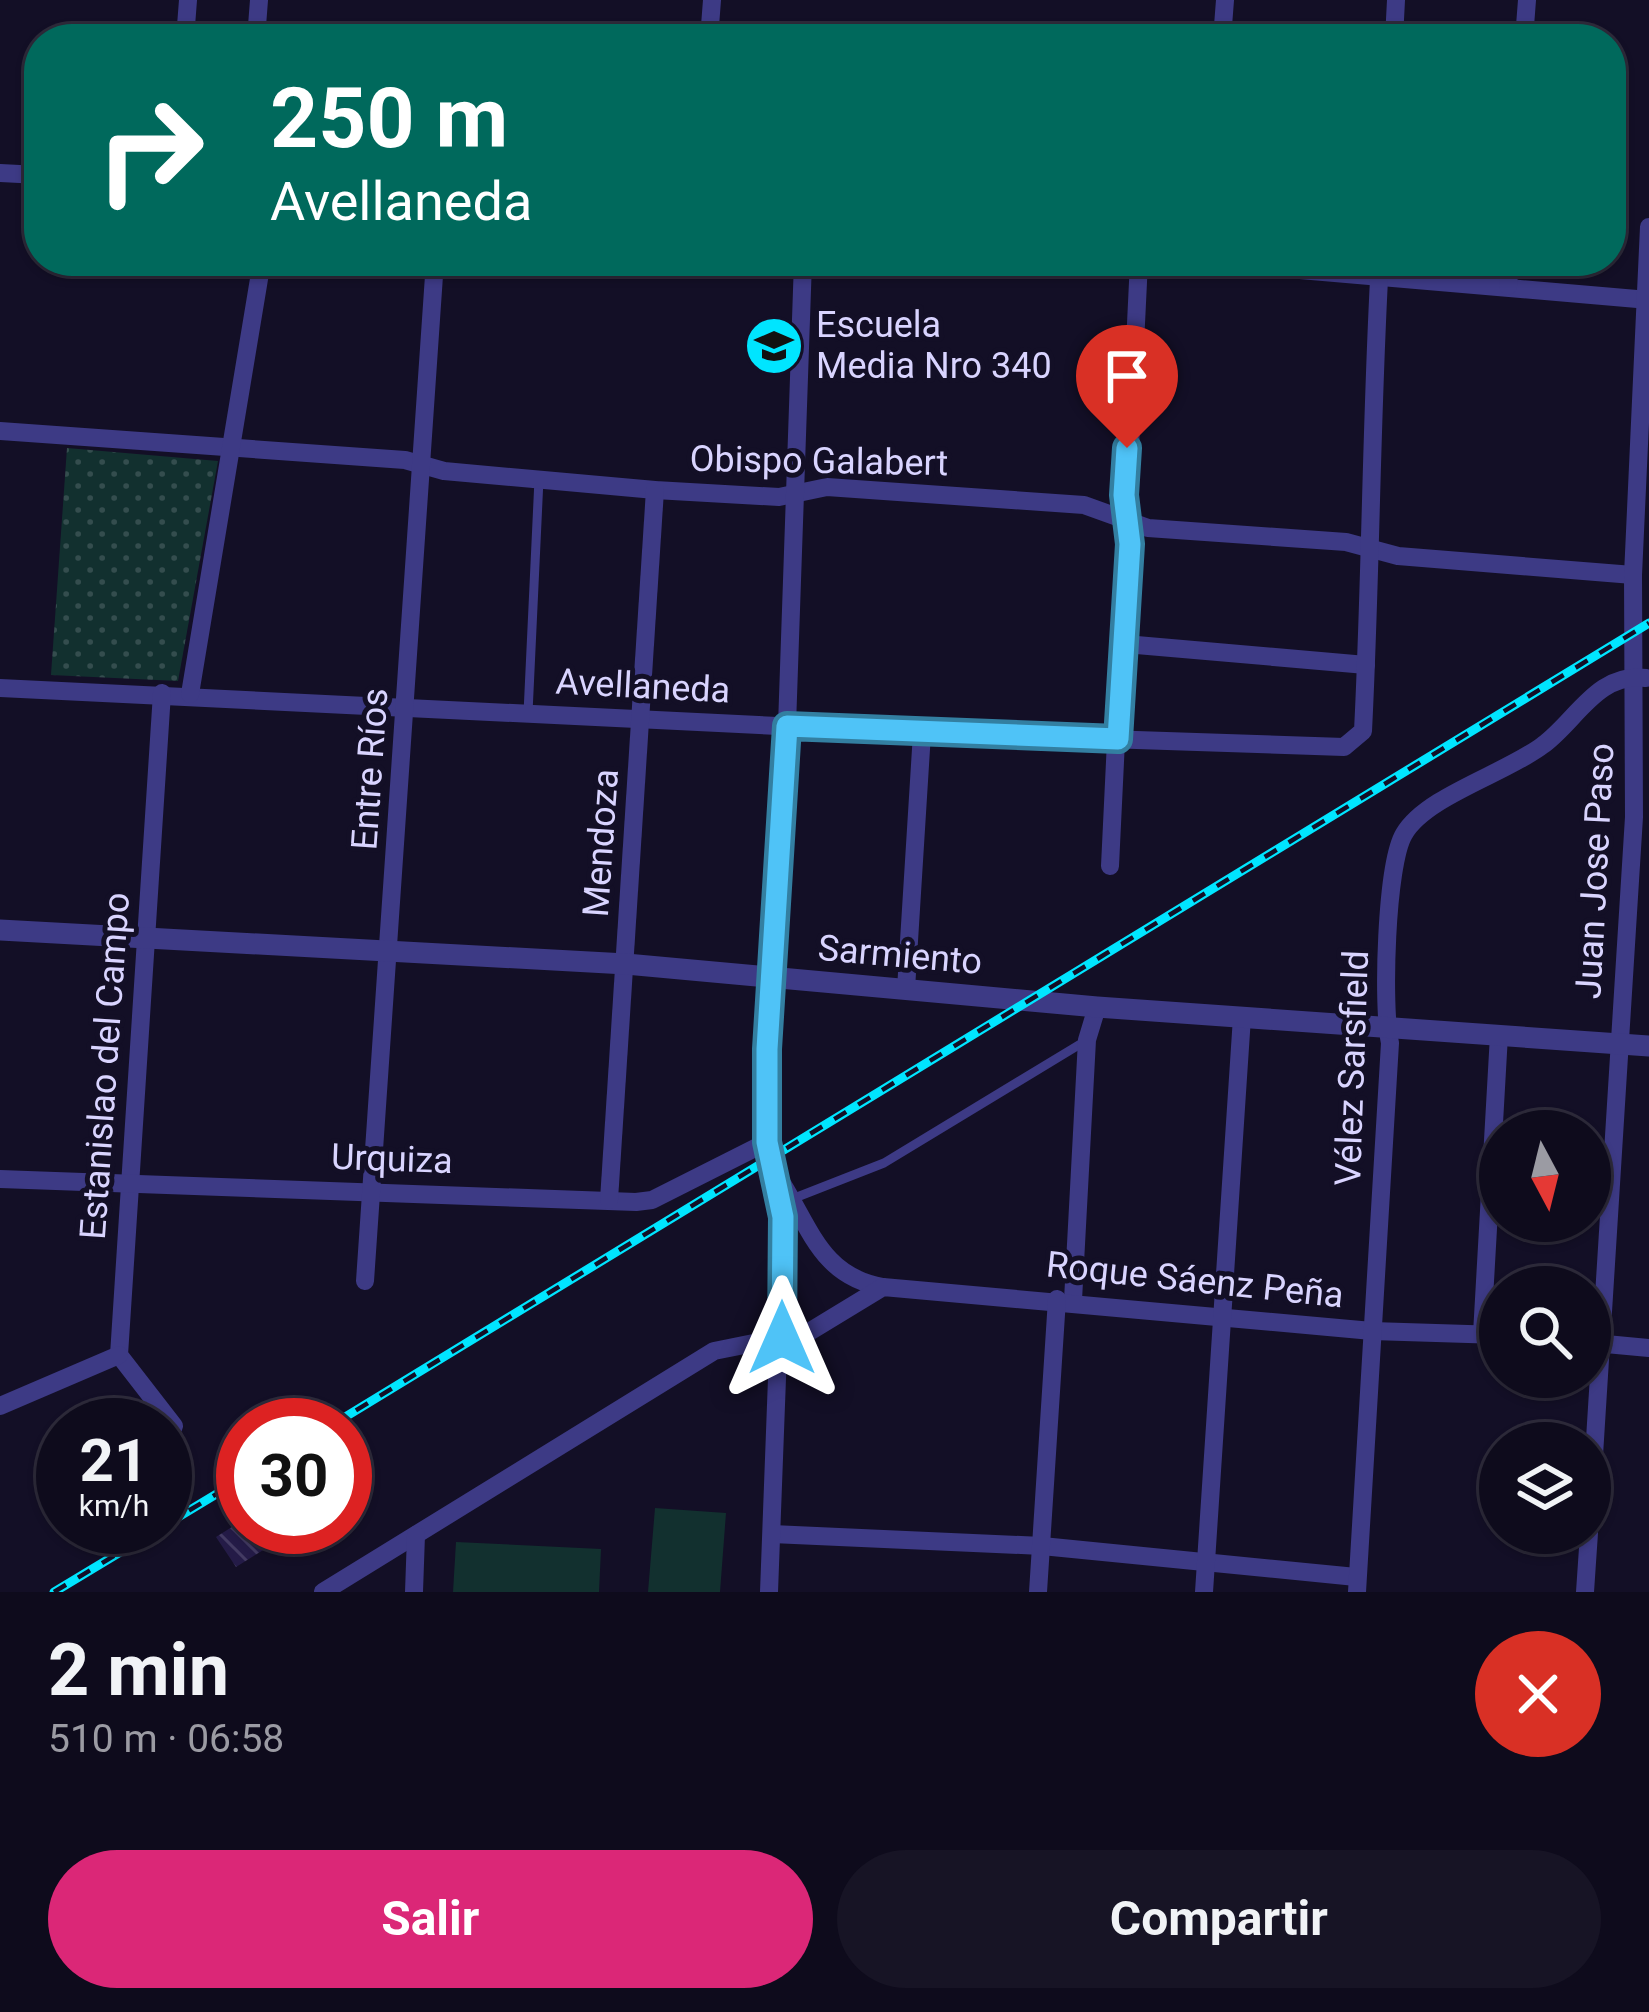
<!DOCTYPE html>
<html lang="es">
<meta charset="utf-8">
<style>
body{margin:0;font-family:Roboto,sans-serif;background:#171425;color:#f1f3f6;height:100vh;display:flex;flex-direction:column;font-size:45px;white-space:nowrap}
*{box-sizing:border-box;margin:0}
p{font-size:39px;color:#9b9ba3}
.icon{flex:none;width:66px;height:66px;fill:none;stroke:currentColor;stroke-width:2;stroke-linecap:round;stroke-linejoin:round}
.map{position:relative;height:1592px;overflow:hidden}
.sheet{display:flex;flex-direction:column;background:#0e0b1c;flex:1}
.sheet>*{flex:none}
.banner{position:absolute;left:24px;top:24px;width:1602px;height:252px;border-radius:48px;box-shadow:0 3px 9px #0004,0 0 0 3px #2e2b3b;background:#00695c;color:#fff;overflow:hidden}
.needle{width:78px;rotate:173deg}
.tools{position:absolute;left:1479px;top:1110px;display:grid;gap:24px}
.tools a{display:grid;place-items:center;width:132px;height:132px;border-radius:50%;background:#0e0b1c;box-shadow:0 3px 9px #0004,0 0 0 3px #2e2b3b;font-size:60px}
.speed{position:absolute;left:36px;top:1398px;display:flex;gap:24px;font-size:60px;font-weight:700;text-align:center}
.speed>*{display:grid;place-content:center;width:156px;height:156px;border-radius:50%;background:#0e0b1c;box-shadow:0 3px 9px #0004,0 0 0 3px #2e2b3b;line-height:1}
.speed small{font-size:30px;font-weight:400}
.speed .limit{border:18px solid #d22;background:#fff;color:#111}
.pin{position:absolute;display:grid;place-items:center;width:102px;height:102px;color:#fff;margin:-123px -51px;border-radius:50% 50% 50% 0;rotate:-45deg;box-shadow:0 0 12px #0007}
.pin .icon{rotate:45deg}
.me{position:absolute;width:132px;margin:-66px;rotate:0deg;stroke-linejoin:round;filter:drop-shadow(0 0 9px #0008)}
.turn{display:flex;align-items:center;gap:42px;height:252px;padding:0 48px;font-size:54px}
.turn .icon{width:156px;height:156px;stroke-width:2.5}
.turn b{display:block;font-size:84px;line-height:102px}
.round{display:grid;place-items:center;flex:none;width:126px;height:126px;border-radius:63px;background:#171425}
.overview{display:flex;align-items:center;justify-content:space-between;height:204px;padding:0 48px}
h1{font-size:72px;font-weight:700;line-height:90px}
.cta{display:flex;gap:24px;margin-top:auto;padding:24px 48px}
.cta a{flex:1;height:138px;border-radius:72px;background:#db2777;color:#fff;font-size:48px;font-weight:700;line-height:138px;text-align:center}
.cta a+a{background:#171425;color:#f1f3f6}
.map>svg:first-child{display:block}
</style>
<div class="map">
<svg width="1649" height="1592" viewBox="0 0 1649 1592">
<defs>
<pattern id="park-dots" width="8" height="8" patternUnits="userSpaceOnUse" patternTransform="scale(3)"><rect width="8" height="8" fill="#12302f"/><path d="M2 2h.1M6 6h.1" fill="none" stroke="#344d4e" stroke-width="1.8" stroke-linecap="round"/></pattern>
<pattern id="building-back-hatch" width="6" height="6" patternUnits="userSpaceOnUse" patternTransform="scale(3)"><rect width="6" height="6" fill="#241b47"/><path d="M-1 5l2 2M0 0l6 6M5-1l2 2" fill="none" stroke="#433b63"/></pattern>
</defs>
<rect width="100%" height="100%" fill="#130f26"/>
<path fill="url(#park-dots)" d="M67 448 218 461 178 681 51 675Z"/>
<g fill="#12302f">
<path d="M655 1508 726 1513 720 1592H648Z"/>
<path d="M456 1542 601 1549 599 1592H453Z"/>
</g>
<path fill="url(#building-back-hatch)" d="M243 1520V1527H267L276 1542 236 1567 216 1537Z"/>
<g fill="none" stroke-linecap="round" stroke-linejoin="round">
<g stroke="#3d3a85" stroke-width="9">
<path d="M528 713 539 479"/>
<path d="M792 1199 884 1163 1087 1040"/>
</g>
<g stroke="#3d3a85" stroke-width="18">
<path d="M185 39 188 0"/>
<path d="M256 39 259 0"/>
<path d="M709 39 712 0"/>
<path d="M1222 39 1225 0"/>
<path d="M1394 39 1396 0"/>
<path d="M1524 39 1527 0"/>
<path d="M0 173 39 175"/>
<path d="M1195 261 1649 300"/>
<path d="M1508 286 1510 261"/>
<path d="M0 431 405 460 444 471 655 490 779 497 827 487 1084 505 1148 528 1346 542 1398 556 1633 575"/>
<path d="M1125 644 1366 665"/>
<path d="M0 688 922 733 1344 747 1363 731C1371 574 1371 418 1380 261"/>
<path d="M162 693 119 1355 174 1426"/>
<path d="M190 694 262 261"/>
<path d="M1110 866 1139 261"/>
<path d="M906 989 922 733"/>
<path d="M0 1179 636 1202 652 1200 767 1142"/>
<path d="M783 1185C812 1233 824 1277 883 1287"/>
<path d="M609 1200 655 490"/>
<path d="M365 1281 435 261"/>
<path d="M1073 1300 1087 1040 1097 1007"/>
<path d="M1482 1334 1499 1035"/>
<path d="M1595 1343 1649 1348"/>
<path d="M0 1406 119 1355"/>
<path d="M1590 1519 1634 817 1633 575 1649 227"/>
<path d="M772 1534 1042 1546 1356 1577"/>
<path d="M323 1592 714 1351 809 1332 883 1287 1372 1331 1500 1335"/>
<path d="M414 1592 416 1535"/>
<path d="M769 1592 783 1218 767 1142V1049L787 726 803 261"/>
<path d="M1038 1592 1057 1299"/>
<path d="M1204 1592 1242 1017"/>
<path d="M1357 1592 1390 1043C1382 1007 1386 864 1404 834 1426 796 1507 773 1543 745 1577 720 1597 672 1646 678"/>
<path d="M1585 1592 1589 1533"/>
</g>
<path stroke="#3d3a85" stroke-width="21" d="M0 930 626 964 1097 1007 1649 1046"/>
<defs>
<g id="rail">
<path d="M332 1425 1649 623"/>
<path d="M165 1525 243 1478"/>
<path d="M54 1592 162 1527"/>
</g>
</defs>
<use href="#rail" stroke="#00e5ff" stroke-width="9"/>
<use href="#rail" stroke="#130f26" stroke-width="4.5" stroke-dasharray="14" stroke-linecap="butt"/>
</g>
<g fill="none" stroke-linecap="round" stroke-linejoin="round">
<defs>
<path id="route" d="M782 1338 783 1217 767 1142V1049L787 726 1118 739 1130 544 1124 495 1127 448"/>
</defs>
<use href="#route" stroke="#337fa1" stroke-width="30"/>
<use href="#route" stroke="#4fc3f7" stroke-width="21"/>
</g>
<defs>
<symbol id="school-disc" viewBox="-11 -11 22 22"><circle r="9.5" fill="#00e5ff" stroke="#130f26"/><path d="M0-5L7-2L0 1L-7-2ZM-4 1L0 2.5L4 1V4Q0 6-4 4Z" fill="#111"/></symbol>
</defs>
<g fill-rule="evenodd">
<use href="#school-disc" x="741" y="313" width="66" height="66"/>
</g>
<g text-anchor="middle" dominant-baseline="central" stroke-width="10" stroke-linejoin="round" paint-order="stroke">
<g font-size="36" fill="#d9d4ff" stroke="#130f26" text-anchor="start">
<text x="816" y="325">Escuela<tspan x="816" dy="41">Media Nro 340</tspan></text>
</g>
<g font-size="36" fill="#d9d4ff" stroke="#130f26">
<text transform="translate(819 461) rotate(1)">Obispo Galabert</text>
<text transform="translate(643 686) rotate(3)">Avellaneda</text>
<text transform="translate(370 769) rotate(-86)">Entre Ríos</text>
<text transform="translate(601 843) rotate(-86)">Mendoza</text>
<text transform="translate(1595 871) rotate(-87)">Juan Jose Paso</text>
<text transform="translate(900 955) rotate(5)">Sarmiento</text>
<text transform="translate(105 1066) rotate(-86)">Estanislao del Campo</text>
<text transform="translate(1352 1068) rotate(-88)">Vélez Sarsfield</text>
<text transform="translate(392 1159) rotate(2)">Urquiza</text>
<text transform="translate(1195 1280) rotate(6)">Roque Sáenz Peña</text>
</g>
</g>
</svg>
<div class="tools">
<a><svg class="needle" viewBox="-14 -14 28 28"><path d="M0-13l5 13h-10z" fill="#e53935"/><path d="M0 13l5-13h-10z" fill="#9b9ba3"/></svg></a>
<a><svg class="icon" aria-label="search" viewBox="0 0 24 24"><circle cx="10" cy="10" r="6"/><path d="M15 15l6 6"/></svg></a>
<a><svg class="icon" aria-label="layers" viewBox="0 0 24 24"><path d="M12 4l9 5-9 5-9-5zM3 14l9 5 9-5"/></svg></a>
</div>
<div class="speed"><div>21<small>km/h</small></div><div class="limit">30</div></div>
<div class="pin" style="left:1127px;top:448px;background:#d93025"><svg class="icon" aria-label="arrive" viewBox="0 0 24 24"><path d="M6 21V4h12l-3 4 3 4H6"/></svg></div>
<svg class="me" style="left:782px;top:1338px" viewBox="-20 -20 40 40"><path d="M0-17L14 15 0 8-14 15z" fill="#4fc3f7" stroke="#fff" stroke-width="4"/></svg>
<div class="banner">
<div class="turn"><svg class="icon" aria-label="right" viewBox="0 0 24 24"><path d="M7 20v-9h11M14 6l5 5-5 5"/></svg><div><b>250 m</b>Avellaneda</div></div>
</div>
</div>
<section class="sheet">
<div class="overview"><div><h1>2 min</h1><p>510 m · 06:58</p></div><a class="round" style="background:#d93025;color:#fff"><svg class="icon" aria-label="close" viewBox="0 0 24 24"><path d="M6 6l12 12M18 6L6 18"/></svg></a></div>
<div class="cta"><a>Salir</a><a>Compartir</a></div>
</section>
